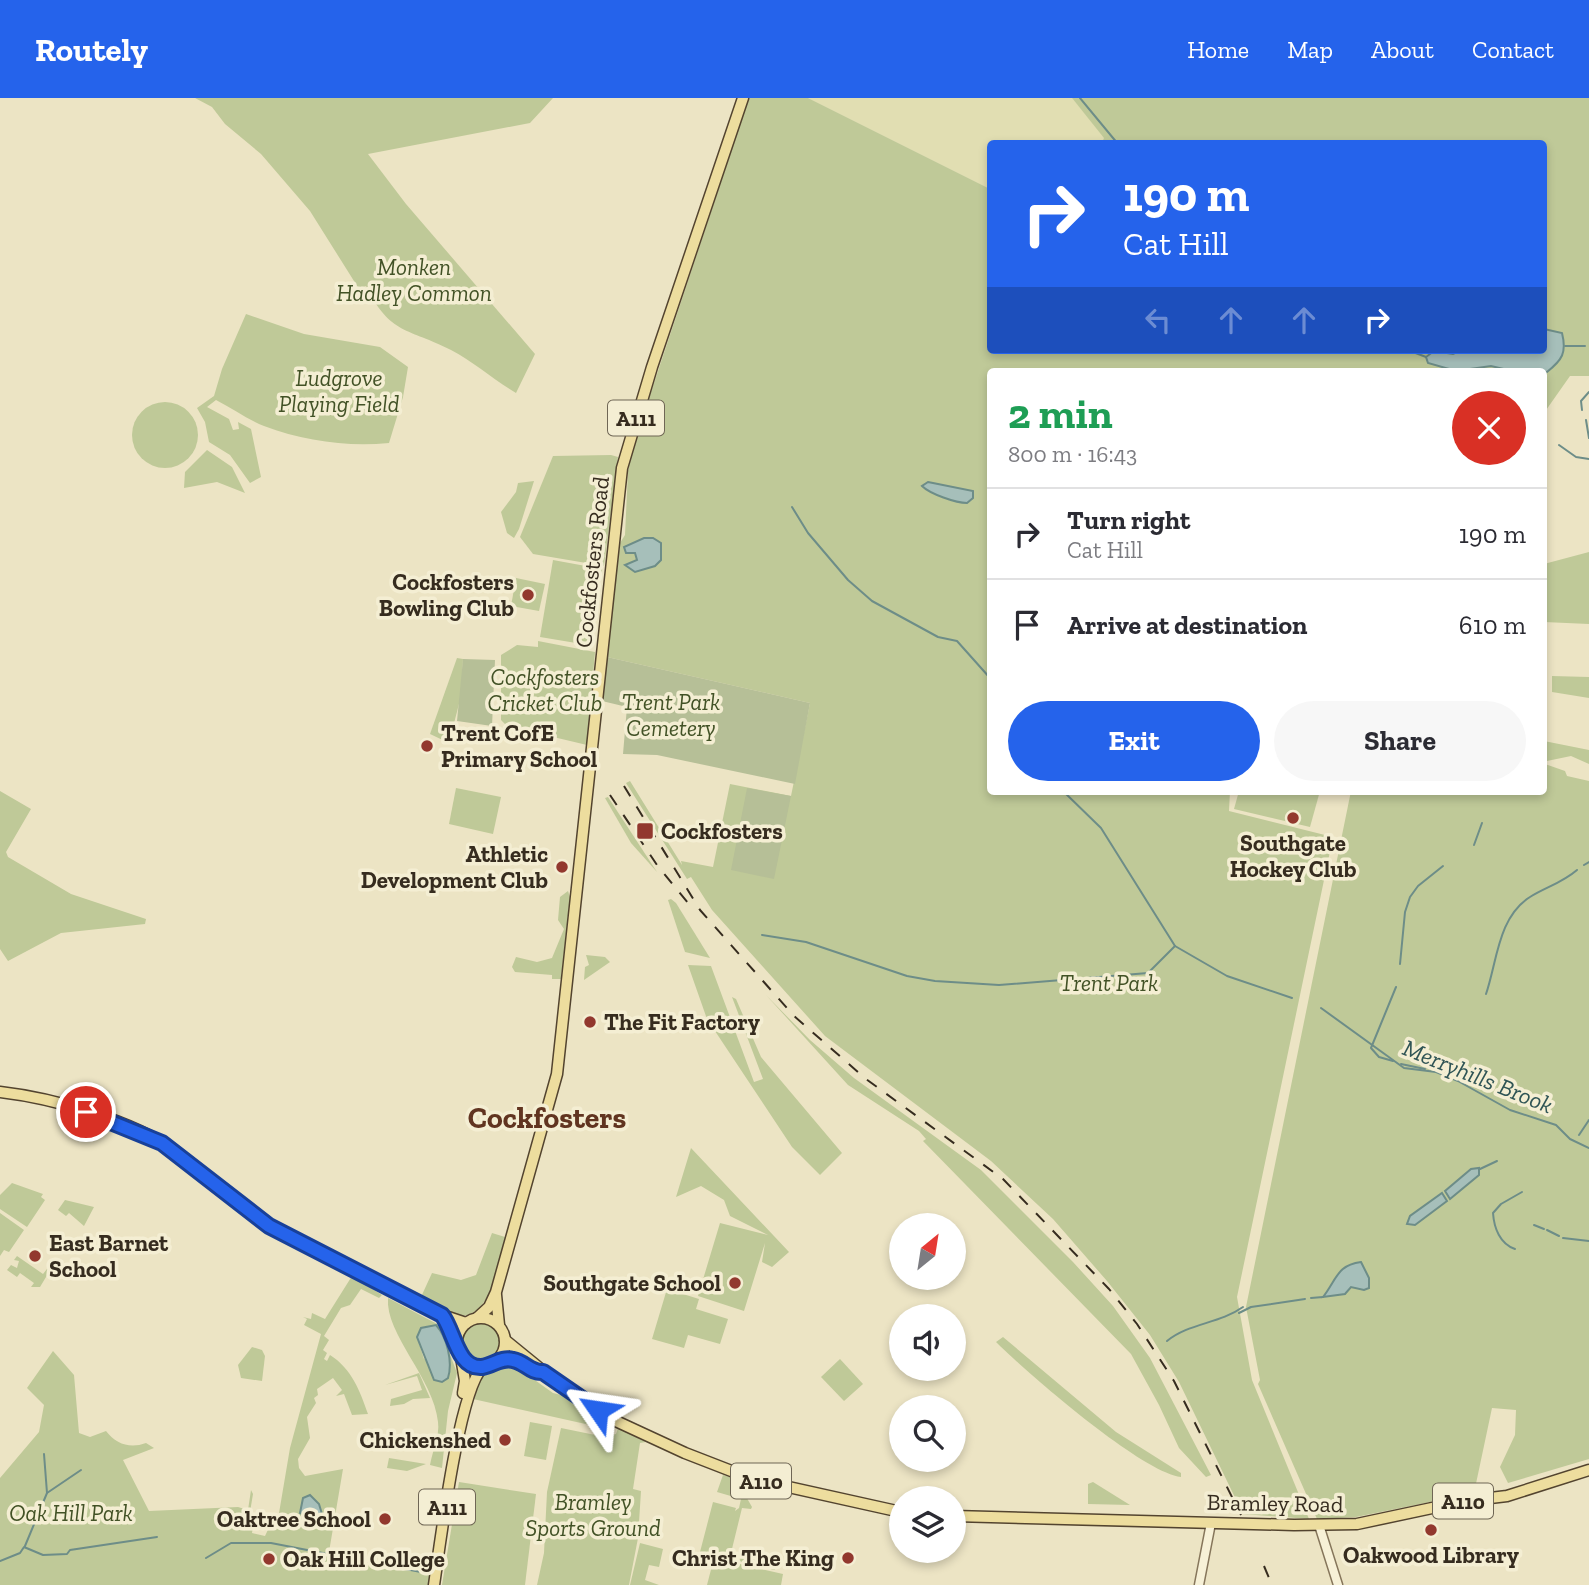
<!DOCTYPE html>
<meta charset="utf-8">
<style>
body{margin:0;font-family:"Zilla Slab",serif;background:#f7f7f7;color:#2b2b33;height:100vh;display:flex;flex-direction:column;font-size:26px;white-space:nowrap}
*{box-sizing:border-box;margin:0}
p{font-size:23px;color:#7c7c81}
.icon{flex:none;width:38px;height:38px;fill:none;stroke:currentColor;stroke-width:2;stroke-linecap:round;stroke-linejoin:round}
.map{position:relative;flex:1;overflow:hidden}
.details{position:absolute;left:987px;top:270px;width:560px;height:427px;display:flex;flex-direction:column;background:#fff;border-radius:7px;box-shadow:0 4px 10px #0003}
.details>*{flex:none}
.hud{position:absolute;left:987px;top:42px;width:560px;height:214px;border-radius:7px;box-shadow:0 4px 10px #0003;background:#2563eb;color:#fff;overflow:hidden}
.needle{width:46px;rotate:30deg}
.buttons{position:absolute;left:889px;top:1115px;display:grid;gap:14px}
.buttons a{display:grid;place-items:center;width:77px;height:77px;border-radius:50%;background:#fff;box-shadow:0 4px 10px #0003;font-size:35px}
.pin{position:absolute;display:grid;place-items:center;width:60px;height:60px;color:#fff;margin:-30px;border:4px solid #fff;border-radius:50%;box-shadow:0 2px 7px #0007}
.me{position:absolute;width:77px;margin:-38px;rotate:302deg;stroke-linejoin:round;filter:drop-shadow(0 0 5px #0008)}
.turn{display:flex;align-items:center;gap:24px;height:147px;padding:0 21px;font-size:32px}
.turn .icon{width:91px;height:91px;stroke-width:2.5}
.turn b{display:block;font-size:49px;line-height:60px}
.lanes{display:flex;align-items:center;height:66px;padding:0 21px;background:#0003;justify-content:center;gap:35px;direction:ltr}
.lanes .off{opacity:.35}
.round{display:grid;place-items:center;flex:none;width:74px;height:74px;border-radius:37px;background:#f7f7f7}
.summary{display:flex;align-items:center;justify-content:space-between;height:119px;padding:0 21px}
h1{font-size:42px;font-weight:700;line-height:52px;color:#1e9e55}
.cta{display:flex;gap:14px;margin-top:auto;padding:14px 21px}
.cta a{flex:1;height:80px;border-radius:42px;background:#2563eb;color:#fff;font-size:28px;font-weight:700;line-height:80px;text-align:center}
.cta a+a{background:#f7f7f7;color:#2b2b33}
ul{padding:0;list-style:none}
li{display:flex;align-items:center;gap:21px;height:91px;padding:0 21px;border-top:2px solid #e1e1e2}
li div{flex:1}
li b{display:block;font-size:26px}
li em{font-style:normal}
header{display:flex;align-items:center;gap:42px;box-sizing:border-box;height:98px;padding:0 35px;background:#2563eb;color:#fff}
header strong{font-size:33px}
nav{display:flex;gap:38px;margin-inline-start:auto;font-size:24px}
.map>svg:first-child{display:block}
</style>
<header>
<strong>Routely</strong>
<nav><a>Home</a><a>Map</a><a>About</a><a>Contact</a></nav>
</header>
<div class="map">
<svg width="1589" height="1487" viewBox="0 0 1589 1487">
<rect width="100%" height="100%" fill="#ece4c4"/>
<path fill="#e1deb2" d="M808 0H1072L1105 40 1102 46H990V91Z"/>
<g fill="#bfc998" fill-rule="evenodd">
<path d="M195 0H553L530 25 368 56 406 106 535 256 516 295C494 282 474 264 451 252 408 230 390 237 366 188L359 191 310 113 261 56 225 26 212 9Z"/>
<path d="M749 0H808L990 91V252H1544V46H1287L1276 42 1274 46 1102 45 1104 40 1072 0H1589V278H1570L1544 315V273H990V693H1230L1229 713 1333 739 1237 1199 1252 1282 1309 1421 1243 1416 1179 1284 1150 1237 1107 1183 1053 1121 991 1063 825 938 712 812 691 779 687 781 626 685 630 683 682 767 681 763 713 769 730 686 791 698 810 605 607 559 620 445 625 437 628 373 633 348Z"/>
<path d="M246 216 304 236 380 249 408 269 403 299 389 345C347 349 304 343 264 328 248 322 232 310 216 302L207 309 229 321 233 332 239 331 238 324 251 331 261 379 250 385 230 357 209 344 205 324 197 310 214 298 222 271Z"/>
<circle cx="165" cy="337" r="33"/>
<path d="M207 352 232 369 245 395 217 384 184 390 185 374Z"/>
<path d="M611 357 618 359 604 468 533 456 520 439 553 358Z"/>
<path d="M534 383 519 431 514 440 507 435 501 414 516 394 518 385Z"/>
<path d="M1589 454V526L1544 524V466Z"/>
<path d="M553 462 602 471 588 547 540 539Z"/>
<path d="M516 480 545 486 539 513 511 508Z"/>
<path d="M538 543 595 554 587 647 507 628 501 622V557L517 547 538 549Z"/>
<path d="M457 560 463 561 461 598 449 645 430 636Z"/>
<path d="M1552 578 1589 579V600L1552 594Z"/>
<path d="M1544 643 1589 652V666L1571 658 1547 663 1545 666 1565 673 1567 678 1589 683V1361L1508 1385 1500 1369 1515 1337 1516 1312 1492 1310 1474 1395 1356 1419 1317 1421 1258 1286 1260 1282 1246 1209 1351 693H1544Z"/>
<path d="M456 690 501 699 493 736 449 726Z"/>
<path d="M0 693 31 711 6 754 8 759 71 796 146 821 145 826 61 835 8 863 0 851Z"/>
<path d="M1239 693H1320L1310 729 1234 711Z"/>
<path d="M608 699 657 774 631 745 605 700Z"/>
<path d="M568 793 570 799 561 881H552V877L515 874 512 869 516 859 537 864 552 860 564 831 558 822 560 799Z"/>
<path d="M671 801 676 805 710 860 685 854 668 802Z"/>
<path d="M586 857 605 859 610 864 584 882 585 869 589 867Z"/>
<path d="M688 867 711 868 754 984 763 981 732 899 736 901 761 959 842 1055 820 1077 792 1049 707 921Z"/>
<path d="M766 897 810 942 854 980 981 1072 1073 1164 1113 1208 1150 1260 1211 1377 1206 1379 1179 1350 1159 1307 1131 1256 923 1043 926 1041 919 1033 848 987Z"/>
<path d="M691 1050 789 1154 772 1169 762 1164 765 1145 744 1213 698 1198 720 1125 768 1137 730 1118 724 1102 701 1088 676 1099Z"/>
<path d="M12 1085 43 1096 41 1099 45 1102 27 1129 0 1111V1097Z"/>
<path d="M65 1102 94 1109 84 1128 69 1115 66 1118 58 1112Z"/>
<path d="M0 1115 24 1132 9 1154 4 1152 0 1158Z"/>
<path d="M492 1135 505 1139C498 1164 493 1219 459 1218L421 1199 432 1175 461 1182 476 1177Z"/>
<path d="M17 1158 43 1176 47 1171 49 1174 40 1189H31L34 1185 20 1175 17 1179 7 1172 11 1167 17 1170 19 1163 14 1162Z"/>
<path d="M352 1178 382 1197 379 1200 361 1191 350 1207 341 1210 324 1238 329 1242 323 1252 327 1255 324 1261 327 1263 330 1257C352 1271 360 1293 368 1316L352 1317 344 1296 336 1298 342 1292 333 1280 317 1291 318 1297 314 1300 316 1305 307 1319 310 1340 298 1361 299 1370 305 1378 343 1371 329 1454 432 1476 429 1487H0V1380L39 1334 44 1307 27 1290 53 1253 74 1277 79 1335 90 1339 106 1333C116 1346 130 1351 146 1345L154 1350 123 1362 149 1413 238 1409 248 1412 251 1392 253 1396 250 1414 255 1416 252 1435 265 1438 273 1421H278L290 1350 321 1236 304 1227 307 1221 303 1219 311 1221 312 1215 325 1221Z"/>
<path d="M667 1191 699 1201 696 1211 728 1221 720 1246 688 1237 684 1250 652 1241Z"/>
<path d="M388 1200 439 1227 457 1275 448 1313 442 1370 430 1367C432 1354 440 1337 438 1324 434 1281 385 1236 388 1200ZM428 1228 443 1234 445 1247 424 1261 417 1239 421 1231Z"/>
<circle cx="481" cy="1244" r="21"/>
<path d="M1003 1239 1116 1334 1181 1375V1379C1142 1375 1026 1274 996 1244Z"/>
<path d="M252 1249 262 1252 265 1258 262 1283 241 1280 238 1267Z"/>
<path d="M840 1261 863 1286 844 1303 821 1279Z"/>
<path d="M515 1268 553 1295 565 1298 613 1329 608 1331 473 1301 480 1278 501 1269Z"/>
<path d="M419 1275 430 1300 413 1301 404 1306 390 1308 391 1301 422 1292 417 1278 385 1287Z"/>
<path d="M530 1324 552 1328 546 1362 524 1358Z"/>
<path d="M561 1330 605 1339 616 1336 618 1330 646 1344 640 1345 633 1391 641 1393 638 1440 629 1487H537L544 1455 547 1394Z"/>
<path d="M389 1360 426 1366 407 1373 387 1370Z"/>
<path d="M723 1377 747 1384 744 1395 752 1409 751 1411 742 1410 730 1459 740 1462 742 1453 754 1459 757 1450 763 1451 762 1457 756 1456 754 1462 776 1467 775 1472 700 1454 713 1404 736 1410 735 1413 739 1410 741 1401 717 1394Z"/>
<path d="M459 1384 536 1396 525 1487H442Z"/>
<path d="M1093 1384 1130 1407 1088 1406V1386Z"/>
<path d="M640 1445 663 1451 659 1469 649 1467 645 1482 659 1487H630Z"/>
<path d="M714 1460 783 1476 781 1487H707Z"/>
</g>
<g fill="#b6bf97">
<path d="M607 559 810 605 795 686 657 657 623 656 627 609 602 603Z"/>
<path d="M463 561 495 562 492 628 457 623Z"/>
<path d="M747 690 791 698 774 781 731 772Z"/>
</g>
<g fill="#a6bfba" stroke="#6d8d88" stroke-width="2">
<path d="M1544 231 1562 235C1567 255 1562 262 1547 274L1512 273 1491 268 1456 273 1428 265 1426 259 1434 253 1453 256 1462 252H1544Z"/>
<path d="M928 384 973 393V400L967 405C956 405 930 396 922 388Z"/>
<path d="M644 440H653L661 445V462L655 468 635 474 625 467 637 462 635 455H626L624 449Z"/>
<path d="M1479 1070V1077L1450 1101 1445 1093 1471 1071Z"/>
<path d="M1442 1095 1447 1103 1415 1127 1407 1126 1410 1118Z"/>
<path d="M1361 1164 1369 1180V1190L1364 1192 1351 1189 1345 1196 1323 1199C1337 1181 1337 1167 1361 1164Z"/>
<path d="M436 1227C447 1239 453 1264 448 1280L442 1284 434 1282 417 1239 421 1230Z"/>
<path d="M310 1397 319 1406 322 1416 317 1424 300 1415 303 1400Z"/>
</g>
<g fill="none" stroke-linecap="round" stroke-linejoin="round">
<g stroke="#6d8d88" stroke-width="2">
<path d="M1080 0 1118 46"/>
<path d="M1565 248H1585"/>
<path d="M1388 252 1409 254"/>
<path d="M1413 254 1426 259"/>
<path d="M1582 312 1581 303 1589 294"/>
<path d="M1586 322 1589 340"/>
<path d="M1559 347 1576 359 1589 361"/>
<path d="M792 409 808 435 848 482 872 503 938 539 957 543 990 580"/>
<path d="M1063 693 1101 730 1175 848 1227 878 1292 900"/>
<path d="M1474 747 1482 725"/>
<path d="M1584 767 1589 764"/>
<path d="M762 837 806 844 907 878 935 883 999 887 1148 875 1175 848"/>
<path d="M1400 866 1405 814 1410 799 1418 788 1443 768"/>
<path d="M1486 896C1497 864 1498 819 1530 799 1546 789 1562 785 1577 772"/>
<path d="M1321 910 1404 970 1436 974 1458 983 1510 1012 1556 1027 1570 1041 1589 1050"/>
<path d="M1393 963 1379 959 1371 950 1396 889"/>
<path d="M1401 966 1425 971"/>
<path d="M1579 1037 1589 1022"/>
<path d="M1480 1071 1497 1063"/>
<path d="M1534 1127 1544 1131"/>
<path d="M1547 1132 1559 1138"/>
<path d="M1563 1140 1589 1143"/>
<path d="M1515 1151C1500 1146 1494 1130 1493 1115L1501 1106 1522 1094"/>
<path d="M1311 1200 1323 1199"/>
<path d="M1239 1215 1251 1209 1305 1201"/>
<path d="M1167 1243C1189 1225 1219 1226 1243 1209"/>
<path d="M47 1395 81 1372"/>
<path d="M25 1448 47 1395 44 1356"/>
<path d="M206 1460 231 1445H271L426 1475"/>
<path d="M0 1463 20 1455 24 1449 43 1457 67 1456 70 1452 157 1439"/>
</g>
<defs>
<g id="minor">
<path d="M1319 1427 1338 1487"/>
<path d="M1199 1487 1211 1425"/>
</g>
<g id="major">
<path d="M0 994C52 1000 132 1022 175 1053 208 1077 237 1108 271 1129 326 1163 387 1185 442 1217L466 1225"/>
<path d="M496 1197 499 1227"/>
<circle cx="481" cy="1244" r="24"/>
<path d="M477 1220 489 1209 496 1194 557 976 622 370 652 269 743 0"/>
<path d="M505 1242 559 1286 605 1318 685 1355 752 1381 901 1414"/>
<path d="M461 1259 465 1283 463 1295"/>
<path d="M498 1262C518 1260 527 1275 543 1274"/>
<path d="M954 1418 1294 1427 1357 1426 1465 1403 1507 1398 1589 1372"/>
<path d="M434 1487C440 1447 459 1291 483 1269"/>
</g>
</defs>
<use href="#minor" stroke="#86765b" stroke-width="11"/>
<use href="#major" stroke="#53442f" stroke-width="13"/>
<use href="#minor" stroke="#f7f1d7" stroke-width="8"/>
<use href="#major" stroke="#eddd9e" stroke-width="10"/>
<g stroke="#362c1f" stroke-width="2" stroke-dasharray="12 12" stroke-linecap="butt">
<path d="M624 688 700 812 794 918 866 981 1003 1081 1109 1191 1137 1226 1174 1283 1241 1417"/>
<path d="M610 697 657 767 688 805"/>
<path d="M1264 1468 1272 1487"/>
</g>
</g>
<g fill="none" stroke-linecap="round" stroke-linejoin="round">
<defs>
<path id="route" d="M86 1014 162 1045 269 1128 442 1217C454 1232 457 1271 482 1269 494 1267 501 1259 513 1262 525 1264 530 1275 543 1274L598 1312"/>
</defs>
<use href="#route" stroke="#184099" stroke-width="18"/>
<use href="#route" stroke="#2563eb" stroke-width="12"/>
</g>
<g fill="#92382e" stroke="#f4eed3" stroke-width="2.5">
<circle cx="528" cy="497" r="7"/>
<circle cx="427" cy="648" r="7"/>
<circle cx="1293" cy="720" r="7"/>
<rect x="636" y="724" width="18" height="18" rx="3.5"/>
<circle cx="562" cy="769" r="7"/>
<circle cx="590" cy="924" r="7"/>
<circle cx="35" cy="1158" r="7"/>
<circle cx="735" cy="1185" r="7"/>
<circle cx="505" cy="1342" r="7"/>
<circle cx="385" cy="1421" r="7"/>
<circle cx="1431" cy="1432" r="7"/>
<circle cx="848" cy="1460" r="7"/>
<circle cx="269" cy="1461" r="7"/>
</g>
<g text-anchor="middle" dominant-baseline="central" stroke-width="7" stroke-linejoin="round" paint-order="stroke">
<g fill="#f4eed3" stroke="#6f6655" stroke-width="2">
<rect x="608" y="302.5" width="56" height="35" rx="5"/>
<rect x="731" y="1365.5" width="60" height="35" rx="5"/>
<rect x="1433" y="1385.5" width="60" height="35" rx="5"/>
<rect x="419" y="1391.5" width="56" height="35" rx="5"/>
</g>
<g font-size="21" font-weight="bold" fill="#362c1f">
<text x="636" y="320">A111</text>
<text x="761" y="1383">A110</text>
<text x="1463" y="1403">A110</text>
<text x="447" y="1409">A111</text>
</g>
<g font-size="23" font-style="italic" fill="#425226" stroke="#f4eed3">
<text x="414" y="169">Monken<tspan x="414" dy="26">Hadley Common</tspan></text>
<text x="339" y="280">Ludgrove<tspan x="339" dy="26">Playing Field</tspan></text>
<text x="545" y="579">Cockfosters<tspan x="545" dy="26">Cricket Club</tspan></text>
<text x="671" y="604">Trent Park<tspan x="671" dy="26">Cemetery</tspan></text>
<text x="1109" y="885">Trent Park</text>
<text x="593" y="1404">Bramley<tspan x="593" dy="26">Sports Ground</tspan></text>
<text x="71" y="1415">Oak Hill Park</text>
</g>
<g font-size="23" fill="#362c1f" stroke="#f4eed3">
<text transform="translate(592 464) rotate(-84)">Cockfosters Road</text>
<text transform="translate(1275 1405) rotate(1)">Bramley Road</text>
</g>
<g font-size="23" font-weight="bold" fill="#362c1f" stroke="#f4eed3" text-anchor="end">
<text x="514" y="484">Cockfosters<tspan x="514" dy="26">Bowling Club</tspan></text>
<text x="441" y="635" text-anchor="start">Trent CofE<tspan x="441" dy="26">Primary School</tspan></text>
<text x="661" y="733" text-anchor="start">Cockfosters</text>
<text x="1293" y="745" text-anchor="middle">Southgate<tspan x="1293" dy="26">Hockey Club</tspan></text>
<text x="548" y="756">Athletic<tspan x="548" dy="26">Development Club</tspan></text>
<text x="604" y="924" text-anchor="start">The Fit Factory</text>
<text x="49" y="1145" text-anchor="start">East Barnet<tspan x="49" dy="26">School</tspan></text>
<text x="721" y="1185">Southgate School</text>
<text x="491" y="1342">Chickenshed</text>
<text x="371" y="1421">Oaktree School</text>
<text x="1431" y="1457" text-anchor="middle">Oakwood Library</text>
<text x="834" y="1460">Christ The King</text>
<text x="283" y="1461" text-anchor="start">Oak Hill College</text>
</g>
<g font-size="24" font-style="italic" fill="#2f5455" stroke="#f4eed3">
<text transform="translate(1478 978) rotate(22)">Merryhills Brook</text>
</g>
<g font-size="30" font-weight="bold" fill="#613420" stroke="#f4eed3">
<text x="547" y="1020">Cockfosters</text>
</g>
</g>
</svg>
<div class="buttons">
<a><svg class="needle" viewBox="-14 -14 28 28"><path d="M0-13l5 13h-10z" fill="#e53935"/><path d="M0 13l5-13h-10z" fill="#7c7c81"/></svg></a>
<a><svg class="icon" aria-label="sound" viewBox="0 0 24 24"><path d="M4 9h4l5-4v14l-5-4H4zM17 9q2 3 0 6"/></svg></a>
<a><svg class="icon" aria-label="search" viewBox="0 0 24 24"><circle cx="10" cy="10" r="6"/><path d="M15 15l6 6"/></svg></a>
<a><svg class="icon" aria-label="layers" viewBox="0 0 24 24"><path d="M12 4l9 5-9 5-9-5zM3 14l9 5 9-5"/></svg></a>
</div>
<div class="pin" style="left:86px;top:1014px;background:#d93025"><svg class="icon" aria-label="arrive" viewBox="0 0 24 24"><path d="M6 21V4h12l-3 4 3 4H6"/></svg></div>
<svg class="me" style="left:598px;top:1312px" viewBox="-20 -20 40 40"><path d="M0-17L14 15 0 8-14 15z" fill="#2563eb" stroke="#fff" stroke-width="4"/></svg>
<div class="hud">
<div class="turn"><svg class="icon" aria-label="right" viewBox="0 0 24 24"><path d="M7 20v-9h11M14 6l5 5-5 5"/></svg><div><b>190 m</b>Cat Hill</div></div>
<div class="lanes"><svg class="icon off" aria-label="left" viewBox="0 0 24 24"><path d="M17 20v-9H6M10 6l-5 5 5 5"/></svg><svg class="icon off" aria-label="ahead" viewBox="0 0 24 24"><path d="M12 20V5M6 11l6-6 6 6"/></svg><svg class="icon off" aria-label="ahead" viewBox="0 0 24 24"><path d="M12 20V5M6 11l6-6 6 6"/></svg><svg class="icon" aria-label="right" viewBox="0 0 24 24"><path d="M7 20v-9h11M14 6l5 5-5 5"/></svg></div>
</div>
<section class="details">
<div class="summary"><div><h1>2 min</h1><p>800 m · 16:43</p></div><a class="round" style="background:#d93025;color:#fff"><svg class="icon" aria-label="close" viewBox="0 0 24 24"><path d="M6 6l12 12M18 6L6 18"/></svg></a></div>
<ul>
<li><svg class="icon" aria-label="right" viewBox="0 0 24 24"><path d="M7 20v-9h11M14 6l5 5-5 5"/></svg><div><b>Turn right</b><p>Cat Hill</p></div><em>190 m</em></li>
<li><svg class="icon" aria-label="arrive" viewBox="0 0 24 24"><path d="M6 21V4h12l-3 4 3 4H6"/></svg><div><b>Arrive at destination</b></div><em>610 m</em></li>
</ul>
<div class="cta"><a>Exit</a><a>Share</a></div>
</section>
</div>
